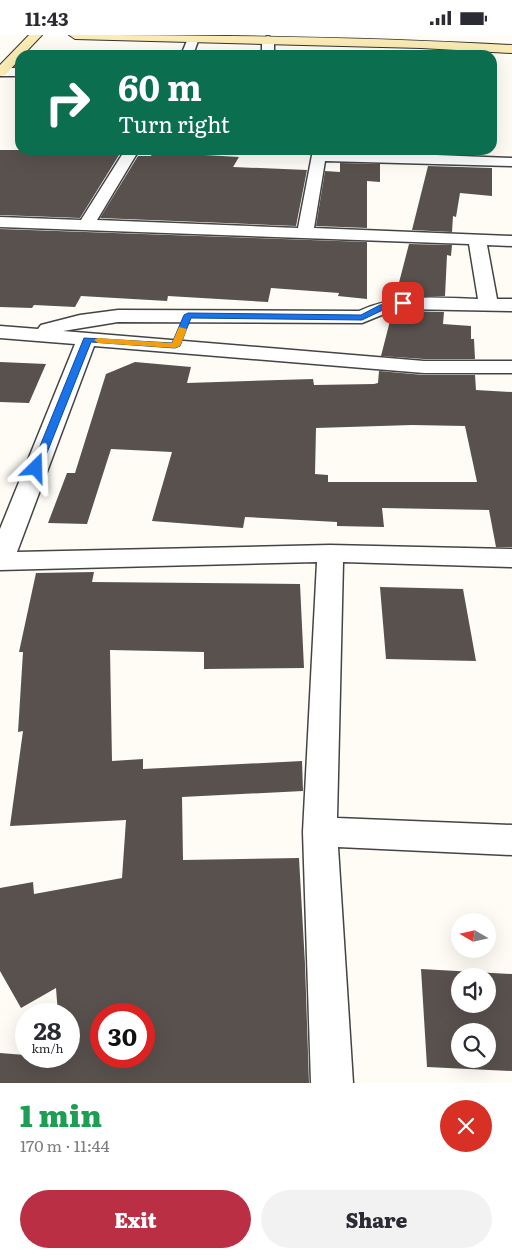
<!DOCTYPE html>
<meta charset="utf-8">
<style>
body{margin:0;font-family:Literata,serif;background:#f2f2f3;color:#2b2b33;height:100vh;display:flex;flex-direction:column;font-size:19px;white-space:nowrap}
*{box-sizing:border-box;margin:0}
p{font-size:16px;color:#7c7c81}
.icon{flex:none;width:28px;height:28px;fill:none;stroke:currentColor;stroke-width:2;stroke-linecap:round;stroke-linejoin:round}
.map{position:relative;height:1048px;overflow:hidden}
.sheet{display:flex;flex-direction:column;background:#fff;flex:1}
.sheet>*{flex:none}
.hud{position:absolute;left:15px;top:15px;width:482px;height:105px;border-radius:15px;box-shadow:0 5px 20px #0002;background:#0b6e4f;color:#fff;overflow:hidden}
.needle{width:32px;rotate:279deg}
.fabs{position:absolute;left:451px;top:878px;display:grid;gap:10px}
.fabs a{display:grid;place-items:center;width:45px;height:45px;border-radius:50%;background:#fff;box-shadow:0 5px 20px #0002;font-size:25px}
.speed{position:absolute;left:15px;top:968px;display:flex;gap:10px;font-size:25px;font-weight:700;text-align:center}
.speed>*{display:grid;place-content:center;width:65px;height:65px;border-radius:50%;background:#fff;box-shadow:0 5px 20px #0002;line-height:1}
.speed small{font-size:12px;font-weight:400}
.speed .limit{border:8px solid #d22;background:#fff;color:#111}
.pin{position:absolute;display:grid;place-items:center;width:42px;height:42px;color:#fff;margin:-21px;border-radius:10px;box-shadow:0 2px 8px #0006}
.me{position:absolute;width:55px;margin:-28px;rotate:22deg;stroke-linejoin:round;filter:drop-shadow(0 0 4px #0008)}
.turn{display:flex;align-items:center;gap:18px;height:105px;padding:0 20px;font-size:22px}
.turn .icon{width:65px;height:65px;stroke-width:2.5}
.turn b{display:block;font-size:35px;line-height:42px}
.round{display:grid;place-items:center;flex:none;width:52px;height:52px;border-radius:26px;background:#f2f2f3}
.headline{display:flex;align-items:center;justify-content:space-between;height:85px;padding:0 20px}
h1{font-size:30px;font-weight:800;line-height:38px;color:#1e9e55}
.cta{display:flex;gap:10px;margin-top:auto;padding:10px 20px}
.cta a{flex:1;height:58px;border-radius:30px;background:#ba2f44;color:#fff;font-size:20px;font-weight:800;line-height:58px;text-align:center}
.cta a+a{background:#f2f2f3;color:#2b2b33}
.status{display:flex;justify-content:space-between;align-items:center;height:35px;padding:0 25px;background:#fff;direction:ltr}
.status svg{height:14px;fill:currentColor}
.map>svg:first-child{display:block}
</style>
<div class="status"><b>11:43</b><svg viewBox="0 0 49 12"><path d="M0 12V9h3v3zM5 12V6h3v6zM10 12V3h3v9zM15 12V0h3v12zM26 1h20v11H26zM47 4h2v5h-2z"/></svg></div>
<div class="map">
<svg width="512" height="1048" viewBox="0 0 512 1048">
<rect width="100%" height="100%" fill="#fefcf5"/>
<g fill="#59514e" fill-rule="evenodd">
<path d="M0 115H63L62 116 92 118 91 119 119 120 80 183 0 180Z"/>
<path d="M153 117 239 122 233 132 307 135 296 191 100 183 138 121H151Z"/>
<path d="M340 128 380 129V147L367 146V193L316 191 325 136 340 137Z"/>
<path d="M428 131 492 133V161L460 158 456 182 453 181 452 197 412 195Z"/>
<path d="M0 194 367 207V264L338 261 339 258 271 253 268 267 168 261 167 266 81 261 75 272 34 270 32 273 0 272Z"/>
<path d="M409 209 452 210 451 221 447 220 445 261 395 263Z"/>
<path d="M403 276 444 277 443 289 471 291V304H474L475 324H424L381 321 392 278Z"/>
<path d="M0 327 46 329 29 368 0 367Z"/>
<path d="M135 327 191 332 187 348 313 344 314 350 374 349 378 348 379 336 424 340H475L476 355 512 357V512H496L489 475 382 473 384 492 337 491V487L245 482 243 493 152 486 172 417 111 414 87 489 48 488 67 438H75L106 339ZM412 390 465 391 477 447H328V440L315 439 316 393Z"/>
<path d="M94 537 92 547 300 549 304 633 204 634V617L110 615 112 726 143 724V734L302 726 303 756 182 762 183 825 299 823 305 929 309 1048H0V1018L62 1023 61 1021H69V979H58L56 953 21 973 0 936V853L33 847 34 859 122 843 126 785 10 791 23 696 18 697 23 617H19L36 538ZM101 979H144V1021H101Z"/>
<path d="M380 552 463 554 476 626 386 624Z"/>
<path d="M421 934 512 939V1036L427 1032ZM460 941H488V969H460ZM460 996H488V1024H460Z"/>
</g>
<g fill="none" stroke-linecap="round" stroke-linejoin="round">
<defs>
<g id="street">
<path d="M189 1H197L199 3 193 20H181Z"/>
<path d="M268 1 274 4V20H262V4Z"/>
<rect x="0" y="33" width="20" height="8"/>
<path d="M125 115H139L97 185 298 193 313 115 512 123V131L325 126 314 193 512 201V211L487 210 497 264H512V276L403 274 389 277 362 288 118 287 63 296 424 326H512V338H424L94 311 17 517 330 510 512 514V532L343 527 337 783 512 790V820L338 812 353 1048H311L303 797 317 527 0 535V494L75 309 0 303V291L38 294 41 290 80 280 118 275 359 276C398 258 436 263 478 264L469 209 0 192V182L81 185Z"/>
</g>
<g id="secondary">
<path d="M29 0H42L23 20H20V24L5 40 0 41V30Z"/>
<path d="M69 0C217 0 364 2 512 10V18L421 13 75 4Z"/>
</g>
</defs>
<use href="#street" stroke="#444" stroke-width="3"/>
<use href="#secondary" stroke="#333" stroke-width="2"/>
<use href="#street" fill="#fff" fill-rule="evenodd"/>
<use href="#secondary" fill="#faecb4" fill-rule="evenodd"/>
</g>
<path fill="#1a73e8" stroke="#114b97" d="M403 266 407 268 406 270 385 274 362 285 191 283 180 311 175 313 91 307 41 433 36 436 31 433 84 303 172 308 184 280 188 278 361 280 380 270Z"/>
<path fill="#f59e0b" d="M179 292 187 294 180 311 175 313 98 308 94 305 98 303 172 308Z"/>
</svg>
<div class="fabs">
<a><svg class="needle" viewBox="-14 -14 28 28"><path d="M0-13l5 13h-10z" fill="#e53935"/><path d="M0 13l5-13h-10z" fill="#7c7c81"/></svg></a>
<a><svg class="icon" aria-label="sound" viewBox="0 0 24 24"><path d="M4 9h4l5-4v14l-5-4H4zM17 9q2 3 0 6"/></svg></a>
<a><svg class="icon" aria-label="search" viewBox="0 0 24 24"><circle cx="10" cy="10" r="6"/><path d="M15 15l6 6"/></svg></a>
</div>
<div class="speed"><div>28<small>km/h</small></div><div class="limit">30</div></div>
<div class="pin" style="left:403px;top:268px;background:#d93025"><svg class="icon" aria-label="arrive" viewBox="0 0 24 24"><path d="M6 21V4h12l-3 4 3 4H6"/></svg></div>
<svg class="me" style="left:36px;top:433px" viewBox="-20 -20 40 40"><path d="M0-17L14 15 0 8-14 15z" fill="#1a73e8" stroke="#fff" stroke-width="4"/></svg>
<div class="hud">
<div class="turn"><svg class="icon" aria-label="right" viewBox="0 0 24 24"><path d="M7 20v-9h11M14 6l5 5-5 5"/></svg><div><b>60 m</b>Turn right</div></div>
</div>
</div>
<section class="sheet">
<div class="headline"><div><h1>1 min</h1><p>170 m · 11:44</p></div><a class="round" style="background:#d93025;color:#fff"><svg class="icon" aria-label="close" viewBox="0 0 24 24"><path d="M6 6l12 12M18 6L6 18"/></svg></a></div>
<div class="cta"><a>Exit</a><a>Share</a></div>
</section>
